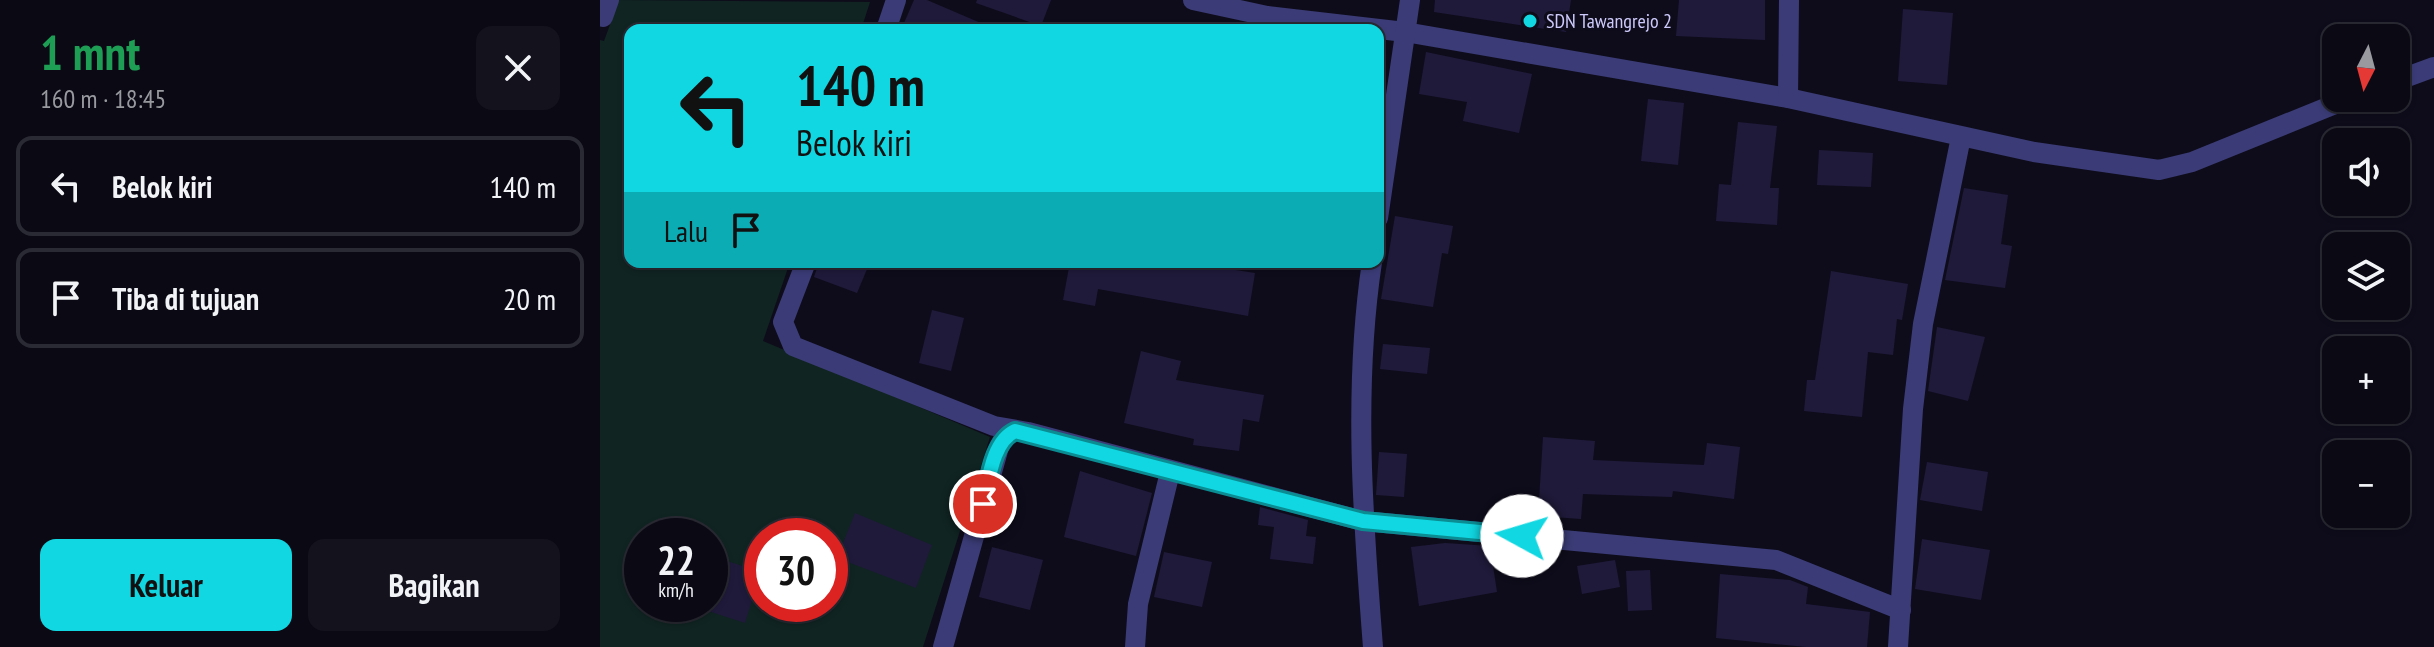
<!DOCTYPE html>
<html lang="id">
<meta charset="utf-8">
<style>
body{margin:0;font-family:"PT Sans Narrow",sans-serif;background:#13121d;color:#f1f3f6;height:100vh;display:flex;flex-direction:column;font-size:30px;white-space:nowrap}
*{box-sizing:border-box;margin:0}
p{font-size:26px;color:#999aa0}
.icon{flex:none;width:44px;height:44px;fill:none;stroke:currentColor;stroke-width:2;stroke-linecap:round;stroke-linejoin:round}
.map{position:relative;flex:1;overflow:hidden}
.drawer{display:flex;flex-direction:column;background:#0a0914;width:600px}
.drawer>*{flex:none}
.banner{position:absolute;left:24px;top:24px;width:760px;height:244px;border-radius:16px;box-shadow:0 2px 6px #0004,0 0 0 2px #2a2a34;background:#10d7e1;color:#111;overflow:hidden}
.needle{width:52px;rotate:186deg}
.buttons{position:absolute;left:1722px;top:24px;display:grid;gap:16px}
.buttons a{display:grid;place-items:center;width:88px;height:88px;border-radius:16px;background:#0a0914;box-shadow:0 2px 6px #0004,0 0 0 2px #2a2a34;font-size:40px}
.speed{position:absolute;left:24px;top:518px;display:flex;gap:16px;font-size:40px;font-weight:700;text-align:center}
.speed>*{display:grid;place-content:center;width:104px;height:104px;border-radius:50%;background:#0a0914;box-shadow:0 2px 6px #0004,0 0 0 2px #2a2a34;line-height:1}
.speed small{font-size:20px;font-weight:400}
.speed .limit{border:12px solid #d22;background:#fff;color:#111}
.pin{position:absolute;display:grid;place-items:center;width:68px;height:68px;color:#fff;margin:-34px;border:4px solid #fff;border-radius:50%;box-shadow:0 2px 8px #0007}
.me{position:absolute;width:88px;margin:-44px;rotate:276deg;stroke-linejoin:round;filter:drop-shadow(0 0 6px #0008)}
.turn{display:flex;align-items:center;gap:28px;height:168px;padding:0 40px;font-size:36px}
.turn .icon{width:104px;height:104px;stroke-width:2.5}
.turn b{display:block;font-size:56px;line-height:68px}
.then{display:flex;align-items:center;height:76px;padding:0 40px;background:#0003;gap:16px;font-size:30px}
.round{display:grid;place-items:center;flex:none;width:84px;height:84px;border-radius:16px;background:#13121d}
.overview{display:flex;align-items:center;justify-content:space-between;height:136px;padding:0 40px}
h1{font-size:48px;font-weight:800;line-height:60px;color:#1e9e55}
.cta{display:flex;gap:16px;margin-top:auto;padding:16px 40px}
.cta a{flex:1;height:92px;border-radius:16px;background:#10d7e1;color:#111;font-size:32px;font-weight:800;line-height:92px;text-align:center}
.cta a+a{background:#13121d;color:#f1f3f6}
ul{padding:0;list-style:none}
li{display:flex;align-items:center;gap:24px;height:100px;margin:0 16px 12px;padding:0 24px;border:4px solid #2a2a34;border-radius:16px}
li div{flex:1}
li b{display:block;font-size:30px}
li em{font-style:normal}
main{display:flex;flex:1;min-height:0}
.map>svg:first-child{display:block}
</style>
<main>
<section class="drawer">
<div class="overview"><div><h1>1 mnt</h1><p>160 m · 18:45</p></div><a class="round"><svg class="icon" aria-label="close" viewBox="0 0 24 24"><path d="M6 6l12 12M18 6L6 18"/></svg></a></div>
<ul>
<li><svg class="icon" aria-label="left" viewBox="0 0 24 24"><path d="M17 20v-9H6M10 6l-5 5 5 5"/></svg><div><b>Belok kiri</b></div><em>140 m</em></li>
<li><svg class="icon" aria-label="arrive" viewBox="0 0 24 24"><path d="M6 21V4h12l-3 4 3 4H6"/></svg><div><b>Tiba di tujuan</b></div><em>20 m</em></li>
</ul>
<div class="cta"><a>Keluar</a><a>Bagikan</a></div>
</section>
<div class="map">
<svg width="1834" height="647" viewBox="0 0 1834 647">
<rect width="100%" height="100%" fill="#0e0c1b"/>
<path fill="#102422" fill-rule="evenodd" d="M19 0 270 2 261 30H30V262H190L163 341 390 437 323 647H0V40L4 41ZM42 536H110V604H42ZM162 536H230V604H162Z"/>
<g fill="#1f1a3a">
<path d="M314 0H327L397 30H301Z"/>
<path d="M377 0H451L441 26 376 3Z"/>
<path d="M835 0H971L966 32 834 12Z"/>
<path d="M1079 0H1165V40L1076 36Z"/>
<path d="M1303 9 1353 13 1347 85 1298 81Z"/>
<path d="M826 52 932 74 919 133 863 121 867 102 819 94Z"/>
<path d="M1048 99 1084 103 1078 165 1041 161Z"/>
<path d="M1138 122 1177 126 1170 188H1179L1177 225 1116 221 1119 184 1131 185Z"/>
<path d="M1219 150 1273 153 1271 187 1217 185Z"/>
<path d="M1364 188 1408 195 1401 244 1412 246 1405 288 1345 280Z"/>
<path d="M795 216 853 226 848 254 842 253 833 307 781 299Z"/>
<path d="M219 262H270L257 293 214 277Z"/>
<path d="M470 262H584L655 273 648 316 498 289 495 306 463 300Z"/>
<path d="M1231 271 1308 284 1302 320 1297 319 1293 355 1268 352 1262 417 1204 411 1207 380H1215Z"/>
<path d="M332 310 364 318 351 371 319 363Z"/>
<path d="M1337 327 1385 337 1368 401 1328 391Z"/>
<path d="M783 344 830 348 827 374 780 369Z"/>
<path d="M541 351 581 361 576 380 664 395 659 422 643 419 639 451 593 445 594 439 524 423Z"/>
<path d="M943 437 995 441 993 460 1104 465 1107 443 1140 447 1134 499 1073 491 1072 497 983 494 981 519 938 516Z"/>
<path d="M779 452 807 454 804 497 776 495Z"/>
<path d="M1327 462 1388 472 1382 511 1320 500Z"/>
<path d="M480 471 552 493 536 556 464 537Z"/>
<path d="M660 507 708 520 706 536 716 537 713 564 670 559 674 527 658 525Z"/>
<path d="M255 513 332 545 316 588 237 558Z"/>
<path d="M1322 539 1390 550 1381 600 1315 589Z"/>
<path d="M845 543 890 546 897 592 819 606 811 547Z"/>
<path d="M392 547 443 560 430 610 379 597Z"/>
<path d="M564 552 612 562 602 607 554 597Z"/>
<path d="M121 559 161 572 145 623 105 610 110 604Z"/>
<path d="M1015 560 1020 587 982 594 977 566Z"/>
<path d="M1050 570 1052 610 1028 611 1026 571Z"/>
<path d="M1120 574 1190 580 1208 587 1206 604 1270 612 1267 647H1206L1116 638Z"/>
</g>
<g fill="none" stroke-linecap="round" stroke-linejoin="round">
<g stroke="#3b3c77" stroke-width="20">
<path d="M593 0 667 16 805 32 1188 98 1434 152 1559 170 1592 162 1750 98"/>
<path d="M3 17 9 0"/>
<path d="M286 30 296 0"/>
<path d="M1796 81 1834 67"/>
<path d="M1188 98 1189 0"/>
<path d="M778 218 810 0"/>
<path d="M206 262 183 322 193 346 394 426 428 432 763 521 1176 560 1301 610"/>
<path d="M772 262C753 388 763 520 773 647"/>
<path d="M343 647 399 447 405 436 415 431"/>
<path d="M535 647 538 604 570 472"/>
<path d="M1298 647 1313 409 1323 324 1361 137"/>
</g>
</g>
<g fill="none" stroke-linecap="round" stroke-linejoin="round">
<defs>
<path id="route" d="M383 504C389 480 392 442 415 431L763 521 922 536"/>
</defs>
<use href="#route" stroke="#0a8c92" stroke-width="20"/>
<use href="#route" stroke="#10d7e1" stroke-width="14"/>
</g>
<circle fill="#10d7e1" stroke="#0e0c1b" stroke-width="3" cx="930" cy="21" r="8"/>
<g text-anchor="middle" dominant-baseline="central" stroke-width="6" stroke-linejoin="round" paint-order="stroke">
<g font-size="20" fill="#cdcafb" stroke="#0e0c1b" text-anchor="start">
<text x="946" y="21">SDN Tawangrejo 2</text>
</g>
</g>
</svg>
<div class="buttons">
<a><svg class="needle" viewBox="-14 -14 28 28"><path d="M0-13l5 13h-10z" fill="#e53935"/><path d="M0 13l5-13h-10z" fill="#999aa0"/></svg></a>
<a><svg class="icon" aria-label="sound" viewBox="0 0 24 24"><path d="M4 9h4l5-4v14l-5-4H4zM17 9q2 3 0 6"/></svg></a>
<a><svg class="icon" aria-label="layers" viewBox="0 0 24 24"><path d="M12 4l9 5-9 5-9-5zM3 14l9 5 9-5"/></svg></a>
<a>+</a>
<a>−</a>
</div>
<div class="speed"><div>22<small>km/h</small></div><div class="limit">30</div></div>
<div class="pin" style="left:383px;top:504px;background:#d93025"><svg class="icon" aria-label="arrive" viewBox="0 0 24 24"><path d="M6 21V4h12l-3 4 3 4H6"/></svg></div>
<svg class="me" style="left:922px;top:536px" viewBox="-20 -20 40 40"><circle r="19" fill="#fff"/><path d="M0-13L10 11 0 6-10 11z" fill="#10d7e1"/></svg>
<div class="banner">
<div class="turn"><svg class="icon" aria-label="left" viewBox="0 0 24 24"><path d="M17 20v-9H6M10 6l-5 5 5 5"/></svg><div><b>140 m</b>Belok kiri</div></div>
<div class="then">Lalu<svg class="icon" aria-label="arrive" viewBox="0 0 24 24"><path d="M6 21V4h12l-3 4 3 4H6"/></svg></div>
</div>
</div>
</main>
